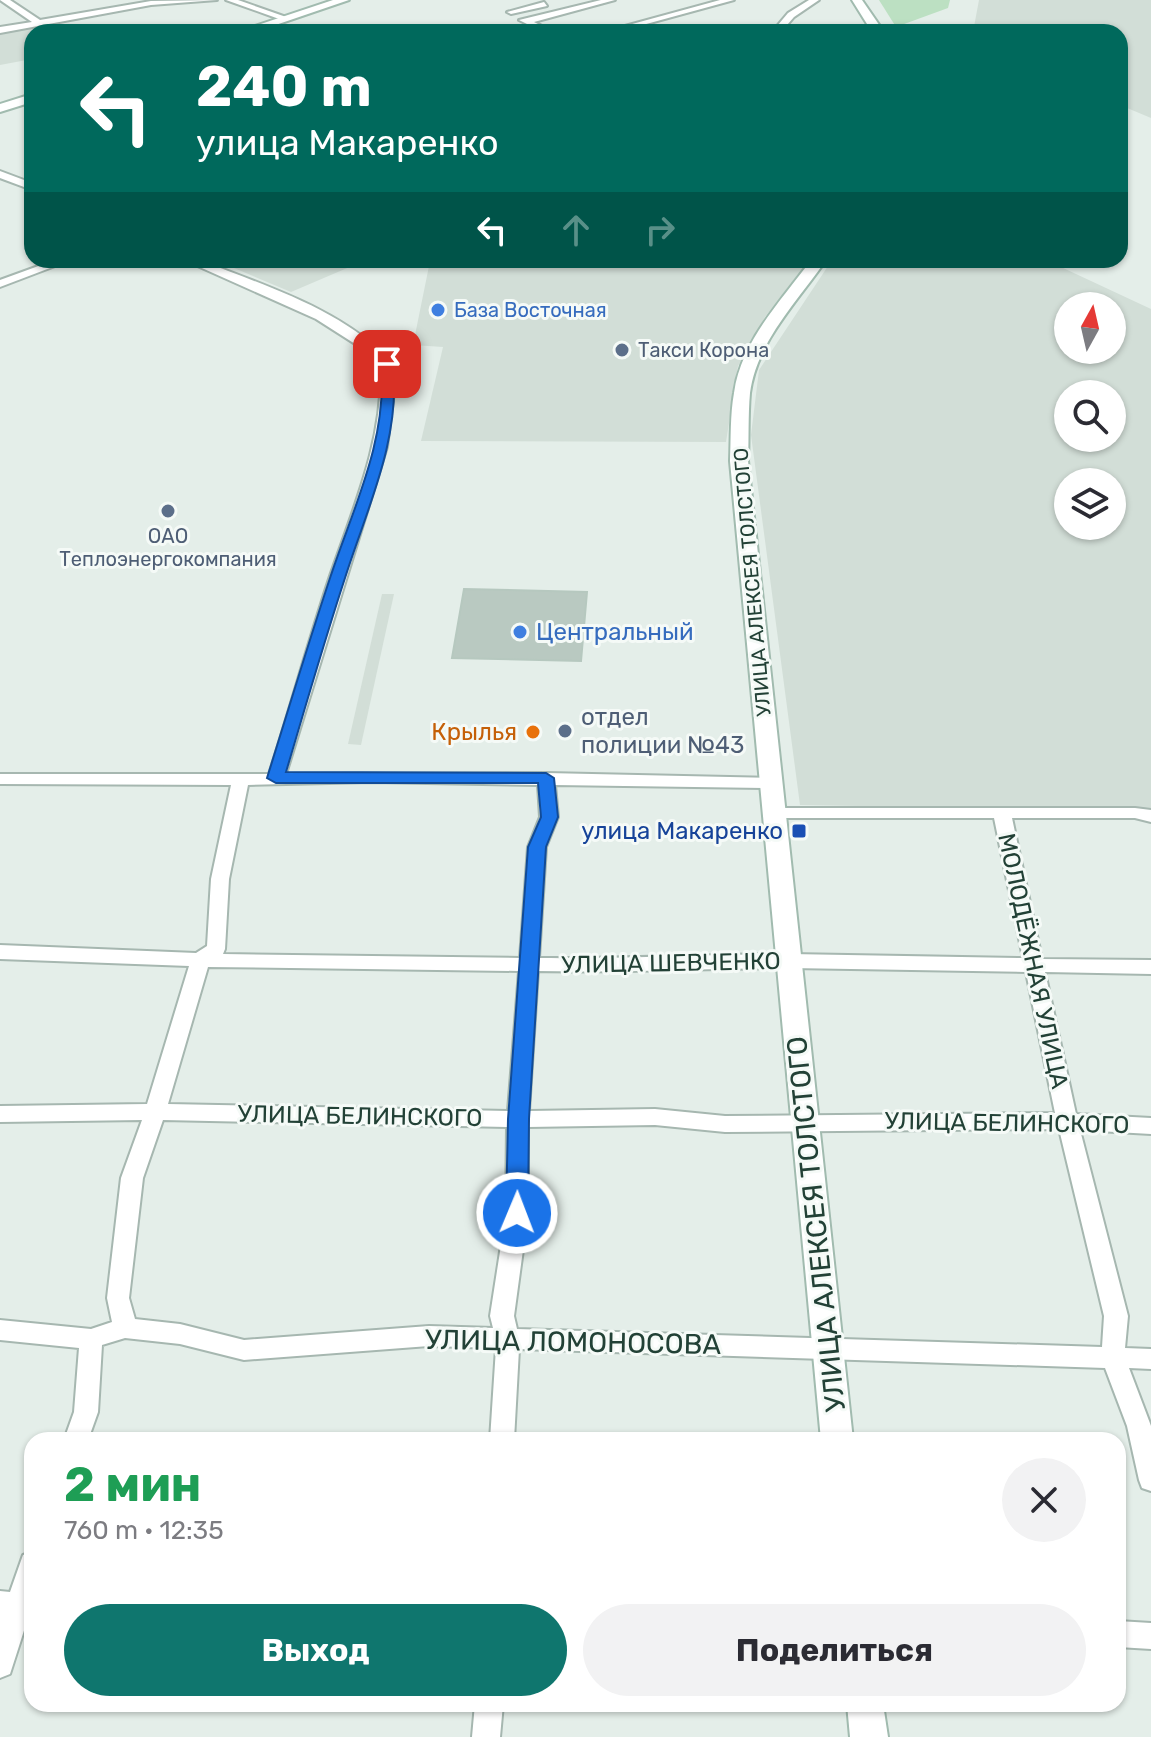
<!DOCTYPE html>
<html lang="ru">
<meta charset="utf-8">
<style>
body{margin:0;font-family:Rubik,sans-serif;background:#f2f2f3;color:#2b2b33;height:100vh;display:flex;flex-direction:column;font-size:30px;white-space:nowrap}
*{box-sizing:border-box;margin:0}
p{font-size:26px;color:#7c7c81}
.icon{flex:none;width:44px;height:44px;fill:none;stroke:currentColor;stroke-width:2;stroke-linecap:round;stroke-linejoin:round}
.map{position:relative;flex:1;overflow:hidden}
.panel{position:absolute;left:24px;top:1432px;width:1102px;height:280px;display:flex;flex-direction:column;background:#fff;border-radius:24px;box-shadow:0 2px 6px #0004}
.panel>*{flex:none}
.top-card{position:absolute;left:24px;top:24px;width:1104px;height:244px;border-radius:24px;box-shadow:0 2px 6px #0004;background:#00695c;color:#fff;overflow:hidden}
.needle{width:52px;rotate:8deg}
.fabs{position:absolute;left:1054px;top:292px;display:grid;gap:16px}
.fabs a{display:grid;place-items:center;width:72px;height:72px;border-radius:50%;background:#fff;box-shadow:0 2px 6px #0004;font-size:40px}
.pin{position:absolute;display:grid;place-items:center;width:68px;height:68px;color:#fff;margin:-34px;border-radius:16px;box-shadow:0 4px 12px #0006}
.me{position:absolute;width:88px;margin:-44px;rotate:1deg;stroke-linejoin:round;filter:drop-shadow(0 0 6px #0008)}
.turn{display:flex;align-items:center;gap:28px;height:168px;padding:0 40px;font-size:36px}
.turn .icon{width:104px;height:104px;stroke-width:2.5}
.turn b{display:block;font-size:56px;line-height:68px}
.lanes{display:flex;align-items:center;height:76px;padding:0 40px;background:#0003;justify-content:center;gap:40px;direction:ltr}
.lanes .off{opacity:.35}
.round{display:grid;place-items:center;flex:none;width:84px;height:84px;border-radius:42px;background:#f2f2f3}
.summary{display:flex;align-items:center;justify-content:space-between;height:136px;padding:0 40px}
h1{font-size:48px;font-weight:700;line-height:60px;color:#1e9e55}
.cta{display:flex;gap:16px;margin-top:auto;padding:16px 40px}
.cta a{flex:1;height:92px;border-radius:48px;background:#0f766e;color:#fff;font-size:32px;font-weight:700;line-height:92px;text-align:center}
.cta a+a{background:#f2f2f3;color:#2b2b33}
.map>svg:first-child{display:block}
</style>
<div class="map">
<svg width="1151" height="1737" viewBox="0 0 1151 1737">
<rect width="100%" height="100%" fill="#e4eee9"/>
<g fill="#d2ded7" fill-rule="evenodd">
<path d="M979 0H1151V118L1120 105V32H973Z"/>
<path d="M41 25 59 32H32V59L0 65V33Z"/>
<path d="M215 260H366L291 292Z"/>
<path d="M419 260H809L765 317 738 366 726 442 421 441 443 347 413 345 429 266Z"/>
<path d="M832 260H1046L1151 309V811L800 805 751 435 759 370ZM1068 306H1112V350H1068ZM1068 394H1112V438H1068ZM1068 482H1112V526H1068Z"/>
<path d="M382 594H394L361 745 348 744Z"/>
</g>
<path fill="#bce0c2" d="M879 0H950L948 8 896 27Z"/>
<path fill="#b9c9c1" stroke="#b6c8bf" stroke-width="2" d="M464 589 587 592 581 661 452 658Z"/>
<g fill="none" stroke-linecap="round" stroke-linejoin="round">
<defs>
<g id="street">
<path d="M0 0H10L40 20 151 1 217 0 151 5 0 33V27L32 22Z"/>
<path d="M226 0H238L289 18 282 20Z"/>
<path d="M601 0H615L534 22 554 32H543L519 20Z"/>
<path d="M720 0H734L617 32H603Z"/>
<path d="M809 0H819L794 17 781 32H772L788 13Z"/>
<path d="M544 2 547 6 511 14 507 12Z"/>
<path d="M0 171 32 183V190L0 178Z"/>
<path d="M55 260H71L0 287V280Z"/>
<path d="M184 260H200C265 286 345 310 393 364L394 392 387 447 286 774 546 773 773 778 782 783 773 788 555 785 558 817 546 847 539 958C623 959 706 954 790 954 868 955 945 957 1023 958L994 818H776L767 813 776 808H1135L1151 810V822L1135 818H1012L1042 959 1151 960V974L1045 972 1076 1114 1151 1118V1134L1080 1130 1128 1316 1125 1348 1151 1349V1369L1129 1368 1151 1426V1491L1142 1488 1139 1480 1127 1426 1105 1368 519 1349 514 1440H490L496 1348 429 1346 244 1360 180 1344 125 1338 102 1345 98 1412 88 1440H64L74 1412 79 1348 0 1340V1320L91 1329 112 1322 107 1298 121 1178 142 1120 0 1122V1106L147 1104 189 966 0 959V945L196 953 207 946 211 879 231 785 0 784V774H269C290 709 308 642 330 576 354 506 383 441 381 365L363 349 316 319ZM372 782 538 785 540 817 528 847 520 958 223 954 225 949 229 879 248 785ZM208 967 519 971 508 1111 168 1104ZM790 968 1026 972 1055 1113 725 1116 655 1109 529 1111 538 971C622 973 706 968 790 968ZM163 1120 507 1127 506 1213 490 1316 493 1328 429 1326 244 1340 180 1324 135 1319 129 1298 143 1178ZM655 1125 725 1132 1059 1129 1104 1316 1102 1347 517 1329 514 1316 528 1213V1127Z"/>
<path d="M32 1552V1619L28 1618 10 1674 0 1678V1591L10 1592 23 1555Z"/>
<path d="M1118 1621 1151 1623V1649L1118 1647Z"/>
<path d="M475 1704H503L500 1737H472Z"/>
</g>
<g id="secondary">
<path d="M333 0H349L255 32H237Z"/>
<path d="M852 0H862L884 32H872Z"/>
<path d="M32 94V102L0 112V104Z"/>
<path d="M811 260H826C798 301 757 341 750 393 748 415 749 439 748 461L853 1440H821L730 461C731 439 730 415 734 393 741 341 782 300 811 260Z"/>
<path d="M847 1704H883L888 1737H850Z"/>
</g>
</defs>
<use href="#street" stroke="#a6b7b0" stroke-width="4"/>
<use href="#secondary" stroke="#a1bbaf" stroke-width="4"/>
<use href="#street" fill="#fff" fill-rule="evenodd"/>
<use href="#secondary" fill="#fff" fill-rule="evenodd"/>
</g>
<path fill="#1a73e8" stroke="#114b97" stroke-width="2" d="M387 360 393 364C401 440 367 508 345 578 324 642 305 708 286 772L546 773 554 778 558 817 546 847 529 1119 528 1213 525 1219 517 1222 509 1219 506 1213 508 1119 528 847 541 817 538 783H276L267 778C288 711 308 644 330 578 353 508 388 440 381 364Z"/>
<g fill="#3f7fe0" stroke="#f5faf7" stroke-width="3">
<circle cx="438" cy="310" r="8"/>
<circle cx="520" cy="632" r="8"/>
</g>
<g fill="#5c6f8a" stroke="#f5faf7" stroke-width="3">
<circle cx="622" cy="350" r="8"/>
<circle cx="168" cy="511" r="8"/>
<circle cx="565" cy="731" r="8"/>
</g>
<circle fill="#e8710a" stroke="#f5faf7" stroke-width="3" cx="533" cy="732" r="8"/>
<rect fill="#1a4fb4" stroke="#f5faf7" stroke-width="3" x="791" y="823" width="16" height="16" rx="4"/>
<g text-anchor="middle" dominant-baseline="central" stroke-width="6" stroke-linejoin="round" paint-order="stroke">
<g font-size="20" fill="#366cbe" stroke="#f5faf7" text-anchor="start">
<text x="454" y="310">База Восточная</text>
</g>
<g font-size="20" fill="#4e5e75" stroke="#f5faf7" text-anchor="start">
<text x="638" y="350">Такси Корона</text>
<text x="168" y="536" text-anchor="middle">ОАО<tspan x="168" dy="23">Теплоэнергокомпания</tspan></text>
</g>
<g font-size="20" fill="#224136" stroke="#f5faf7">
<text transform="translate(752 582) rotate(-95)">УЛИЦА АЛЕКСЕЯ ТОЛСТОГО</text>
</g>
<g font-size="24" fill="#366cbe" stroke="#f5faf7" text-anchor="start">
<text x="536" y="632">Центральный</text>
</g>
<g font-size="24" fill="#4e5e75" stroke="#f5faf7" text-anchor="start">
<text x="581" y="717">отдел<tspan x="581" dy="28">полиции №43</tspan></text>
</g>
<g font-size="24" fill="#c56008" stroke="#f5faf7" text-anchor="end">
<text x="517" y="732">Крылья</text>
</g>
<g font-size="24" fill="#164399" stroke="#f5faf7" text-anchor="end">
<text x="783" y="831">улица Макаренко</text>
</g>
<g font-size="24" fill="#224136" stroke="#f5faf7">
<text transform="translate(1033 961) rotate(78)">МОЛОДЁЖНАЯ УЛИЦА</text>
<text transform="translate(671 963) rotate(-1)">УЛИЦА ШЕВЧЕНКО</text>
<text transform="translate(360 1116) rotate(1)">УЛИЦА БЕЛИНСКОГО</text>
<text transform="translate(1007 1123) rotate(1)">УЛИЦА БЕЛИНСКОГО</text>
</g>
<g font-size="28" fill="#224136" stroke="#f5faf7">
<text transform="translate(816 1224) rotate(-96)">УЛИЦА АЛЕКСЕЯ ТОЛСТОГО</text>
<text transform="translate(573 1342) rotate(1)">УЛИЦА ЛОМОНОСОВА</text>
</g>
</g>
</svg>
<div class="fabs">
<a><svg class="needle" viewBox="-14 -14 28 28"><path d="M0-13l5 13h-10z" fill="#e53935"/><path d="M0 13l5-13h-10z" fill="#7c7c81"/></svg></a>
<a><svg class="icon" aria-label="search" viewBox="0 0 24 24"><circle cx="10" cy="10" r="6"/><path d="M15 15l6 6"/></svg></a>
<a><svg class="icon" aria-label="layers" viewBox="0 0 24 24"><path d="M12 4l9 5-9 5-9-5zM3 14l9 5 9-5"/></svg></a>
</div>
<div class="pin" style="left:387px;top:364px;background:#d93025"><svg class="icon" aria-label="arrive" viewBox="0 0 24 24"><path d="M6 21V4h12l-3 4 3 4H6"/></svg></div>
<svg class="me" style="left:517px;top:1213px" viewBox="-20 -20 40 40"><circle r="17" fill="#1a73e8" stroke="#fff" stroke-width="3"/><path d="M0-11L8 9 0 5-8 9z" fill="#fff"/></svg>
<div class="top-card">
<div class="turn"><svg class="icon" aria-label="left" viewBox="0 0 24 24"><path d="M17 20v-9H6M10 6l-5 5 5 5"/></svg><div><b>240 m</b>улица Макаренко</div></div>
<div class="lanes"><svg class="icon" aria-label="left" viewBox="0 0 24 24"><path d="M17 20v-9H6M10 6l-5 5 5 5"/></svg><svg class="icon off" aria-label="ahead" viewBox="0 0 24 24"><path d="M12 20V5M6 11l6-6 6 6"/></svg><svg class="icon off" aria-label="right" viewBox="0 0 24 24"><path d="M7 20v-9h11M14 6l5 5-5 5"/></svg></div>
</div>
<section class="panel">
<div class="summary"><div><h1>2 мин</h1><p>760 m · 12:35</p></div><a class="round"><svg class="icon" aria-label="close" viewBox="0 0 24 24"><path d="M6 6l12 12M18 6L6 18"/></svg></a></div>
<div class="cta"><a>Выход</a><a>Поделиться</a></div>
</section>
</div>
